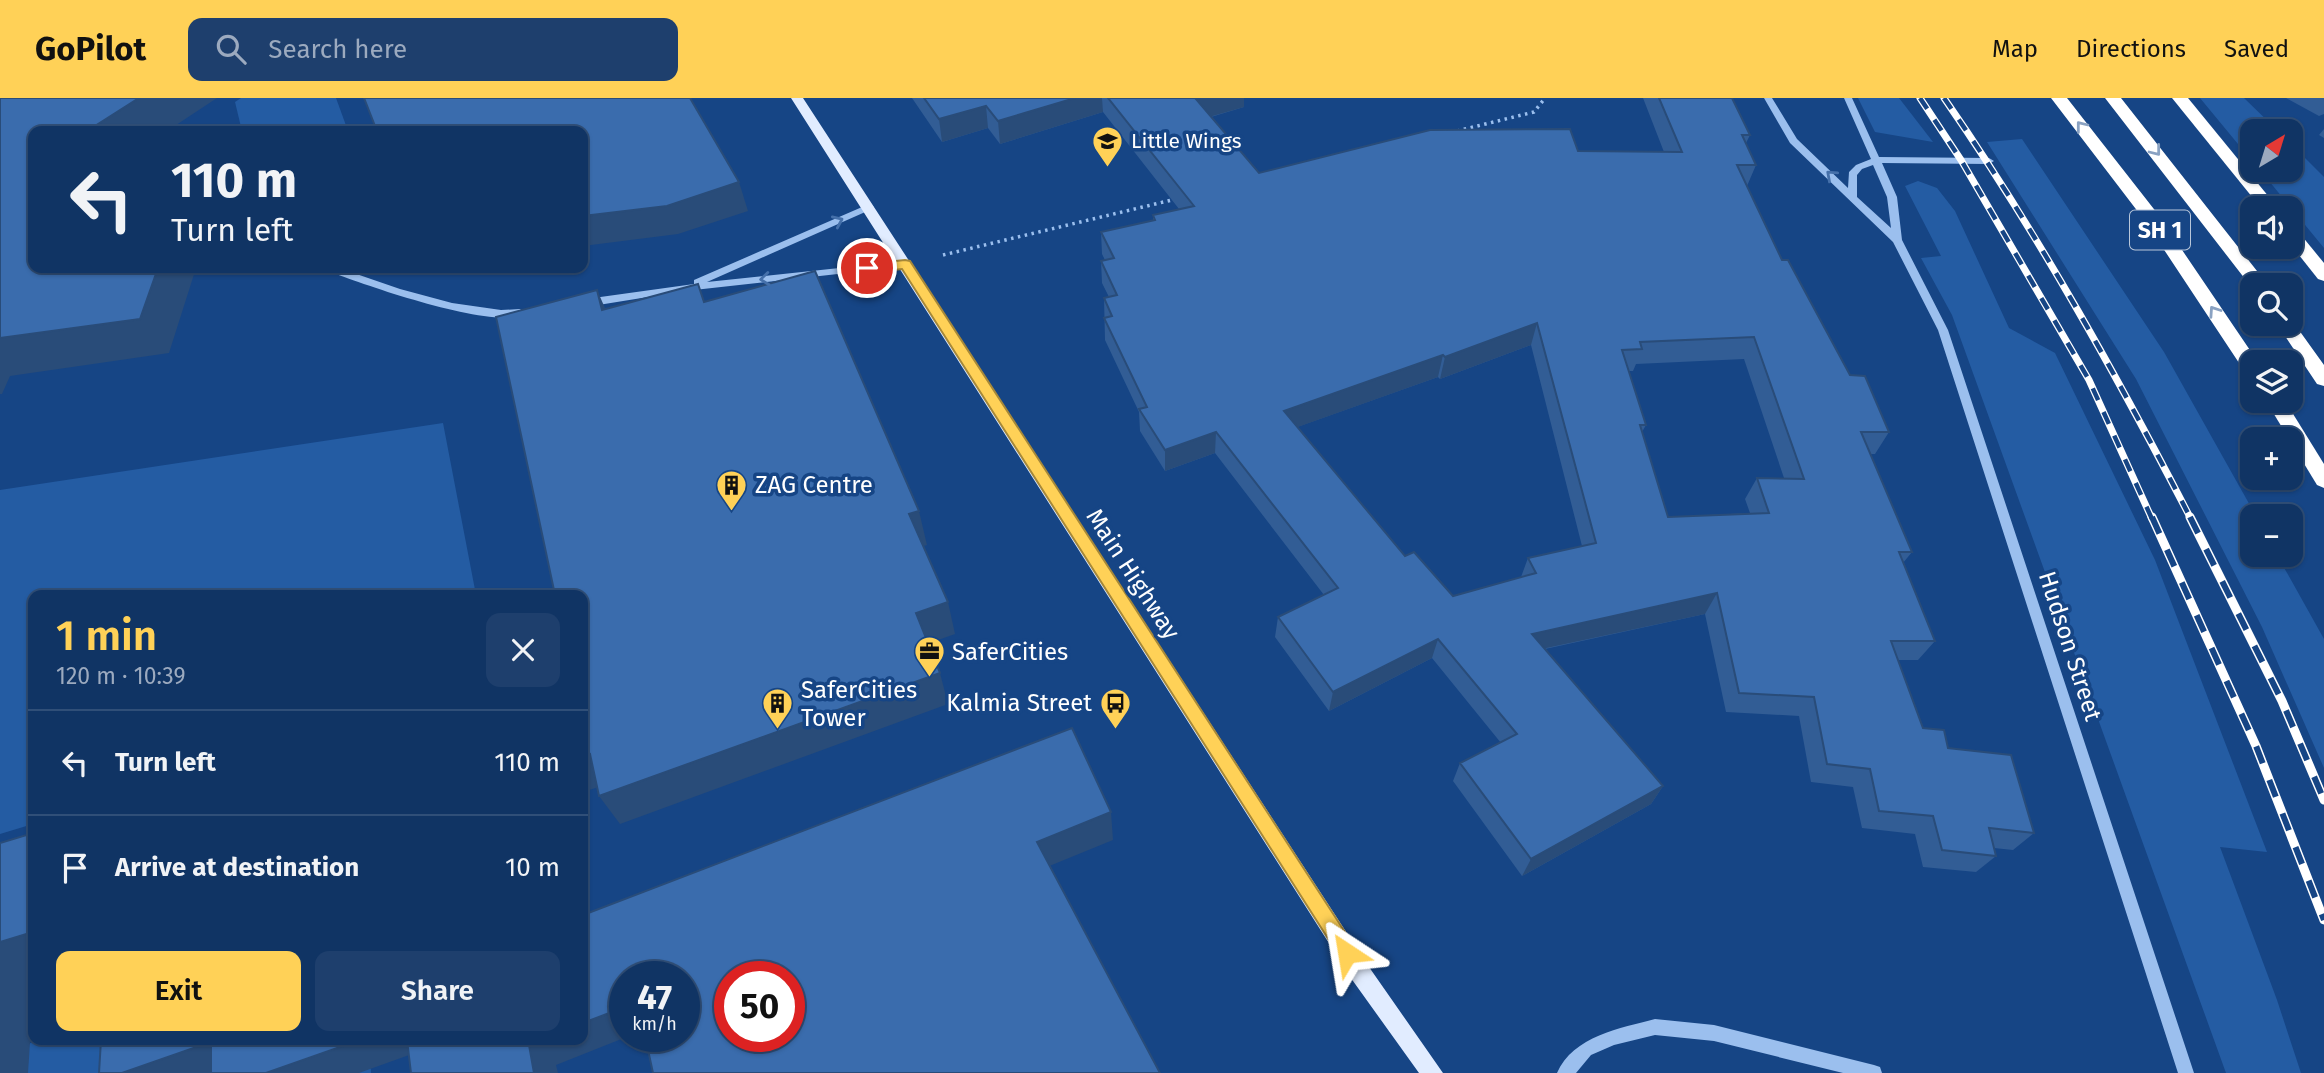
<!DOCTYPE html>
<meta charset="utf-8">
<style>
body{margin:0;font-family:"Fira Sans",sans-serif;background:#1e3f6d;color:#f1f3f6;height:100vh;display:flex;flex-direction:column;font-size:26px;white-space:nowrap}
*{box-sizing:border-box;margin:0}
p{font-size:23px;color:#9caabf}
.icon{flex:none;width:38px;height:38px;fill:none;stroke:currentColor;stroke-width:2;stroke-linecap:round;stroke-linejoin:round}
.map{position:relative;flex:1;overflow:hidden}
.panel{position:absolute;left:28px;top:492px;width:560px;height:455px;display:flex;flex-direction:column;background:#103464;border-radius:14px;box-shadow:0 2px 5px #0004,0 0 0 2px #304f78}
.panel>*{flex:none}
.banner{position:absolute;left:28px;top:28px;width:560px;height:147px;border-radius:14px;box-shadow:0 2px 5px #0004,0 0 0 2px #304f78;background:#103464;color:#f1f3f6;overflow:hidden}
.needle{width:46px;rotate:38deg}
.fabs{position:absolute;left:2240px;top:21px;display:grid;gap:14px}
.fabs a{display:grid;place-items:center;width:63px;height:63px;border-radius:14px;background:#103464;box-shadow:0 2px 5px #0004,0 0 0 2px #304f78;font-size:35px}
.speed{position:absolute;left:609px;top:863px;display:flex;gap:14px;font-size:35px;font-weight:700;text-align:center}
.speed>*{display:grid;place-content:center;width:91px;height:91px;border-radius:50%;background:#103464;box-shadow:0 2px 5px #0004,0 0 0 2px #304f78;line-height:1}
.speed small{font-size:18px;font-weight:400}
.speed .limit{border:10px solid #d22;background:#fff;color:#111}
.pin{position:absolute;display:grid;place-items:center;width:60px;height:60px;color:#fff;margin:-30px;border:4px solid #fff;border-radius:50%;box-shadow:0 2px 7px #0007}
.me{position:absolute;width:77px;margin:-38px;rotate:327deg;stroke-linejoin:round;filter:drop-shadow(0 0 5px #0008)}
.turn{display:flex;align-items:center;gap:24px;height:147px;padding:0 28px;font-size:32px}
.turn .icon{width:91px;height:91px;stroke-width:2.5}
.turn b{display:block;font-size:49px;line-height:60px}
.round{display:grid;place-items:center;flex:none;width:74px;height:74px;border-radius:14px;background:#1e3f6d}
.overview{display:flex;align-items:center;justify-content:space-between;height:119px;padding:0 28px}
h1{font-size:42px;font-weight:600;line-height:52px;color:#ffd157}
.button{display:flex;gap:14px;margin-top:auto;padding:14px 28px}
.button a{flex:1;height:80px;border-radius:14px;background:#ffd157;color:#111;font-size:28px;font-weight:600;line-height:80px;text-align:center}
.button a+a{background:#1e3f6d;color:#f1f3f6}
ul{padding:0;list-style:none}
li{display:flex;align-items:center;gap:21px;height:105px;padding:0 28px;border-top:2px solid #304f78}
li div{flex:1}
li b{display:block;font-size:26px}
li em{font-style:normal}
header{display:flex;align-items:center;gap:42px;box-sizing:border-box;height:98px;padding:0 35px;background:#ffd157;color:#111}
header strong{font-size:33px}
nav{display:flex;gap:38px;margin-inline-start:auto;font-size:24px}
.search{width:490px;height:63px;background:#1e3f6d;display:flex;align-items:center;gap:18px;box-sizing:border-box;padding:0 24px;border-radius:14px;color:#9caabf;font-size:26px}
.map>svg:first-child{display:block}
</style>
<header>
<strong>GoPilot</strong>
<div class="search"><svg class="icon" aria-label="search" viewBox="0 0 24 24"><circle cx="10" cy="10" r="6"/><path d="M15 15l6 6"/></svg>Search here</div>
<nav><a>Map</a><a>Directions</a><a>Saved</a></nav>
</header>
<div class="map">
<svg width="2324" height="975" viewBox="0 0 2324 975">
<rect width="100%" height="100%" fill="#164585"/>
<g fill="#245ca3">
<path d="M241 0H336L348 33H242L235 4Z"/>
<path d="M1858 0H1899L1933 44 1875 34Z"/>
<path d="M2200 0H2244L2278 33H2252V63Z"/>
<path d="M2022 41 2164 254 2256 418H2252V457H2277L2324 541V670L2262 529 2136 281 1987 44Z"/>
<path d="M2291 46 2324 79V150L2260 72H2291Z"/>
<path d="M1918 83 1937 90 1955 113 2009 230 2055 255 2155 462 2267 754 2220 749 2277 902 2301 975H2226L1952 217 1921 160 1941 158 1905 88Z"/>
<path d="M443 325 476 497H33V726L0 736V392Z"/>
<path d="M39 942H369L371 975H0V956Z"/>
</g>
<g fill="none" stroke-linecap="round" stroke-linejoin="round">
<g stroke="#9bbfee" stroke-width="3.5" stroke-dasharray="2.5 4.5" stroke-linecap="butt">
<path d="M1457 33 1534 14 1545 0"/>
<path d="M943 157 1176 101"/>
</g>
<g fill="#9bbfee" fill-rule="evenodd">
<path d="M1764 0H1772L1797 41 1848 90 1849 74 1856 67 1871 61 1844 0H1852L1879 59 1989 60 1994 63 1989 66 1882 65 1897 99 1902 142 1948 232 2194 975H2178L1938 232 1893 144 1790 45ZM1873 67 1887 99 1891 130 1857 99V77L1862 71Z"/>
<path d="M869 106 874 109 872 111 707 184 905 163 909 164V168L685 193 586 209 581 205 586 201 694 186V182Z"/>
<path d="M325 170H339L400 191 452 205 501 212 520 211 525 215C500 235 358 185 326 172Z"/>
<path d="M1655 921 1714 927 1874 967 1880 969 1882 975H1843L1714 943 1655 937 1614 947 1591 957 1576 975H1557C1573 938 1621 930 1655 921Z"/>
</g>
<path fill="#e1ecff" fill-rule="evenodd" d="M791 0H803L1369 869 1443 975H1419L1353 883Z"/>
<g fill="#fff" fill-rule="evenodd">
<path d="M2051 0H2067L2157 115 2258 264H2252V275L2245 274 2145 123Z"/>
<path d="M2105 0H2121L2268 187H2252V190Z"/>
<path d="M2172 0H2188L2278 110H2261Z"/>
<path d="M2291 131 2297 132 2324 165V183L2318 181 2291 147Z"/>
<path d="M2291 221 2324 267V288L2317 286 2277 226H2291Z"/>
<path d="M2266 303H2285L2324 366V390L2317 387Z"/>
</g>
<defs>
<g id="rail-far1">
<path d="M1920 0 1961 62 2089 282 2152 421"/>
<path d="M1944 0C2037 134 2116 276 2191 421"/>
</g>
<g id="rail">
<path d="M2152 419 2256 648 2324 822"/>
<path d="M2190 419 2282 603 2324 702"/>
</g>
</defs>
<use href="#rail-far1" stroke="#fff" stroke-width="7"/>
<use href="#rail" stroke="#fff" stroke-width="9"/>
<use href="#rail-far1" stroke="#164585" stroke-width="4.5" stroke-dasharray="13" stroke-linecap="butt"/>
<use href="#rail" stroke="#164585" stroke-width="6" stroke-dasharray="18" stroke-linecap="butt"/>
</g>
<g fill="#325d95" fill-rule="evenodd">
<path d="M912 0H1244V9L1211 19 1259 75 1578 53 1664 54 1643 0H1732L1750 37 1746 45 1756 67 1747 88 1782 162 1850 277 1889 334 1875 356H1870L1912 454 1903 465 1935 543 1918 562H1898L1923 630 1948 650 2034 735 2013 752 1994 750 1996 758 1976 774 1923 769 1915 736 1862 730 1853 689 1811 684 1799 618 1726 614 1705 516 1545 551 1663 688 1651 706 1522 778 1453 683 1460 665 1501 645 1432 560 1329 613 1275 539 1278 519 1324 497 1215 355 1165 373 1140 333 1139 314 1105 242 1104 200 1109 199 1102 185 1101 163 1105 162 1102 156 1101 134 1153 122V117L1179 111 1103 14 1000 46 988 30 942 44ZM1531 247 1582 448 1528 460 1521 479 1453 498 1405 458 1297 329 1438 279 1440 281ZM1744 261 1784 380H1757L1745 401 1750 415 1668 419 1642 334 1646 327 1629 273H1633L1636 266Z"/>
<path d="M2286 0H2324V16L2319 18Z"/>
<path d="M2324 31V40L2319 37Z"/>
</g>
<g fill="#294c79">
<path d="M139 0H217L167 33H87Z"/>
<path d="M1075 0H1102L1103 14 1000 46 998 23Z"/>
<path d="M1200 0H1244V9L1195 23 1196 1Z"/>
<path d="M986 8 988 30 942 44 939 21Z"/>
<path d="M739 84 748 113 678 136 583 148V118Z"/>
<path d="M158 170H196L169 255 10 278 2 296H0V240Z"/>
<path d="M597 192 613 228 602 212Z"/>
<path d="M1537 225 1531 247 1440 281 1445 259Z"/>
<path d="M1443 257 1438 279 1281 335 1284 313Z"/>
<path d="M1216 334 1215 355 1165 373V352Z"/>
<path d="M919 413 927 447 918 450 909 416Z"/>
<path d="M1717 495 1705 516 1523 555 1532 536Z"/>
<path d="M948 504 955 536 924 547 916 515Z"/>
<path d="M1438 541 1432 560 1329 613 1333 594Z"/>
<path d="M940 575 948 606 620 726 599 698Z"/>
<path d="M590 656 611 685 583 694V658Z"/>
<path d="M1663 688 1651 706 1522 778 1531 761Z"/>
<path d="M1111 714 1113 742 1042 771 1037 744Z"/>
<path d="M33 834V899L28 975H0V844Z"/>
<path d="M625 909V938H629L556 967 558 975H534L529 947 542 942H583V925Z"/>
<path d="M360 942H430L437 947 359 975H266Z"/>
<path d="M211 944 222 975H122Z"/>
</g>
<g fill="#3a6cad" stroke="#294c79" stroke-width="2" fill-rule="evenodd">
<path d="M0 0H139L87 33H33V170H158L140 221 0 240Z"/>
<path d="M364 0H690L739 84 667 108 583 118V33H377Z"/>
<path d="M924 0H1075L998 23 986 8 939 21Z"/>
<path d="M1108 0H1200L1196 1 1259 75 1430 32 1570 31 1578 53 1682 54 1659 0H1732L1750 37H1742L1756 67H1737L1782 162H1788L1850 277 1865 278 1889 334H1861L1912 454H1899L1935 543H1891L1923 630 1944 632 1948 650 2011 657 2034 735 1989 730 1996 758 1942 752 1933 718 1879 713 1870 671 1827 666 1814 599 1739 595 1717 495 1532 536 1663 688 1531 761 1460 665 1517 636 1438 541 1333 594 1278 519 1338 490 1216 334 1165 352 1139 311 1147 309 1104 220 1112 218 1104 200 1117 197 1101 163 1114 160 1101 134 1155 122 1153 117 1194 108ZM1537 225 1596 445 1528 460 1536 475 1453 498 1414 454 1405 458 1284 313 1443 257 1445 259ZM1754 239 1804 381 1757 380 1769 415 1668 419 1640 327H1646L1622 252 1642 251 1640 244Z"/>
<path d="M815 173 919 413 909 416 948 504 916 515 940 575 599 698 590 656 583 658V497H555L496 219 597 192 602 212 698 186 704 204Z"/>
<path d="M1072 630 1111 714 1037 744 1160 975H653L645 938H684V878H625V909L583 925V817ZM730 878H789V938H730Z"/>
<path d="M33 735V834L0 844V745Z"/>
<path d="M101 942H360L266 975H211V944L122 975H99Z"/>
<path d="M407 942H542L529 947 534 975H411Z"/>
</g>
<defs><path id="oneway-chevron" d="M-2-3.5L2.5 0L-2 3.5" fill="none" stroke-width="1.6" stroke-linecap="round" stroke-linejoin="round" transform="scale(1.75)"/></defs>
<g stroke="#8aa2c2">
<use href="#oneway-chevron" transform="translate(2081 28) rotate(-128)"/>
<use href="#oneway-chevron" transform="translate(2156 53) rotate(52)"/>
<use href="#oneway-chevron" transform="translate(2214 213) rotate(-124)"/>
</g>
<g stroke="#4570aa">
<use href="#oneway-chevron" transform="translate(1831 77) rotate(-138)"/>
<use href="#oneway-chevron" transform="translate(838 123) rotate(-24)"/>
<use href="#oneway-chevron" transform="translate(765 181) rotate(174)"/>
</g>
<path fill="#ffd157" stroke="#a68839" stroke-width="2" d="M905 162 910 163 1354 848 1357 855 1354 861 1347 864 1341 861 902 171 867 175 861 170 867 166Z"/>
<defs>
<symbol id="school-pin" viewBox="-11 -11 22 30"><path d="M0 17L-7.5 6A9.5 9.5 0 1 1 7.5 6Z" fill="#ffd157" stroke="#164585"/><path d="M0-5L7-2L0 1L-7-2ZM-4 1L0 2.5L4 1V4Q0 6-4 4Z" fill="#111"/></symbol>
<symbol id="building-pin" viewBox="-11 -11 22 30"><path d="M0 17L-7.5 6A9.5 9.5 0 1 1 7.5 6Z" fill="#ffd157" stroke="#164585"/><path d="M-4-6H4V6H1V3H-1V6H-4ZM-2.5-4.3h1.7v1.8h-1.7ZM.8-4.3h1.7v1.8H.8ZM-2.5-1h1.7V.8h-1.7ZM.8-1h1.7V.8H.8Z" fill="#111"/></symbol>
<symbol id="office-pin" viewBox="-11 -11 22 30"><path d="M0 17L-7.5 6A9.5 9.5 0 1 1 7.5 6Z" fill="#ffd157" stroke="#164585"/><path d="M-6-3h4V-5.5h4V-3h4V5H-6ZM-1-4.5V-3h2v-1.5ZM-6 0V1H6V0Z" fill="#111"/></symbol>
<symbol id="bus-pin" viewBox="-11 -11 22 30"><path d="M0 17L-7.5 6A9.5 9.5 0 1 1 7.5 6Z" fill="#ffd157" stroke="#164585"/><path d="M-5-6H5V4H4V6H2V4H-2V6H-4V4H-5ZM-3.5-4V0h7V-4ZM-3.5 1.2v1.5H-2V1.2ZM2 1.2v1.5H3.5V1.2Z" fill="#111"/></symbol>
</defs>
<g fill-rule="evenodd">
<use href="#school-pin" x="1090" y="26" width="35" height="47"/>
<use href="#building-pin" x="714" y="370" width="35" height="47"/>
<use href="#office-pin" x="912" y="536" width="35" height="47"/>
<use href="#bus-pin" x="1098" y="588" width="35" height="47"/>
<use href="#building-pin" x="760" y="588" width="35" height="47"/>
</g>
<g text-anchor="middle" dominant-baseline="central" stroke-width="7" stroke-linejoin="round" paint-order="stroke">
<g font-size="21" fill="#fff" stroke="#164585" text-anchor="start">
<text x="1131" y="43">Little Wings</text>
</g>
<rect fill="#164585" stroke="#b9c7da" stroke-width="2" x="2130" y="112.5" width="60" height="39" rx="5"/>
<g font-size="23" font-weight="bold" fill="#fff">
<text x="2160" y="132">SH 1</text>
</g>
<g font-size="24" fill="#fff" stroke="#164585" text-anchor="start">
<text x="755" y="387">ZAG Centre</text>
<text x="952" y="554">SaferCities</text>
<text x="801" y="592">SaferCities<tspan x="801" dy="28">Tower</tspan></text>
<text x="1092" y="605" text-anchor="end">Kalmia Street</text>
</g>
<g font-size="24" fill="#fff" stroke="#164585">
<text transform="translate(1133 476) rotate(57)">Main Highway</text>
<text transform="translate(2070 548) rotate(72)">Hudson Street</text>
</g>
</g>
</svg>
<div class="fabs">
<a><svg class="needle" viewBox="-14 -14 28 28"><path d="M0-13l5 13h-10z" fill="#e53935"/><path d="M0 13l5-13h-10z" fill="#9caabf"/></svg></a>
<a><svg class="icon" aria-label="sound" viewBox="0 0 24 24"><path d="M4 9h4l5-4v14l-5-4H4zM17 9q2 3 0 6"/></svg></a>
<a><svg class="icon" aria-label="search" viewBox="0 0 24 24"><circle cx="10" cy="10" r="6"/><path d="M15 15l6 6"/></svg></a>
<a><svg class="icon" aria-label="layers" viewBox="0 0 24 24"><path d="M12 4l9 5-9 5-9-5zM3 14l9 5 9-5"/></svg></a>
<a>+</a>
<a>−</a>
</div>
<div class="speed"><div>47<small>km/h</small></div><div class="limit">50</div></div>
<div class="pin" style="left:867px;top:170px;background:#d93025"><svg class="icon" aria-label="arrive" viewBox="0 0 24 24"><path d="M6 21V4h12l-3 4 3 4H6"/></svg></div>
<svg class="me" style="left:1347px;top:855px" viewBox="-20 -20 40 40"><path d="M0-17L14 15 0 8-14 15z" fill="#ffd157" stroke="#fff" stroke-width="4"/></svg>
<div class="banner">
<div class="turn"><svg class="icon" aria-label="left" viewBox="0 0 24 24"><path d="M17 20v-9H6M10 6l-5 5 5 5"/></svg><div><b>110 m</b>Turn left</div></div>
</div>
<section class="panel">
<div class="overview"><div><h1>1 min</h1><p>120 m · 10:39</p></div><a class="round"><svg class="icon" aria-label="close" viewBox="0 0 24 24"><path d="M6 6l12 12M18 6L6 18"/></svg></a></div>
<ul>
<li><svg class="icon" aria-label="left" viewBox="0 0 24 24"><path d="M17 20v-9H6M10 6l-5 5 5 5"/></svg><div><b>Turn left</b></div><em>110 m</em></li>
<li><svg class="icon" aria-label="arrive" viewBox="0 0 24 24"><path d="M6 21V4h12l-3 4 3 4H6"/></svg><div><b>Arrive at destination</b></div><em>10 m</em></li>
</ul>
<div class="button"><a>Exit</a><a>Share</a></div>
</section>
</div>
